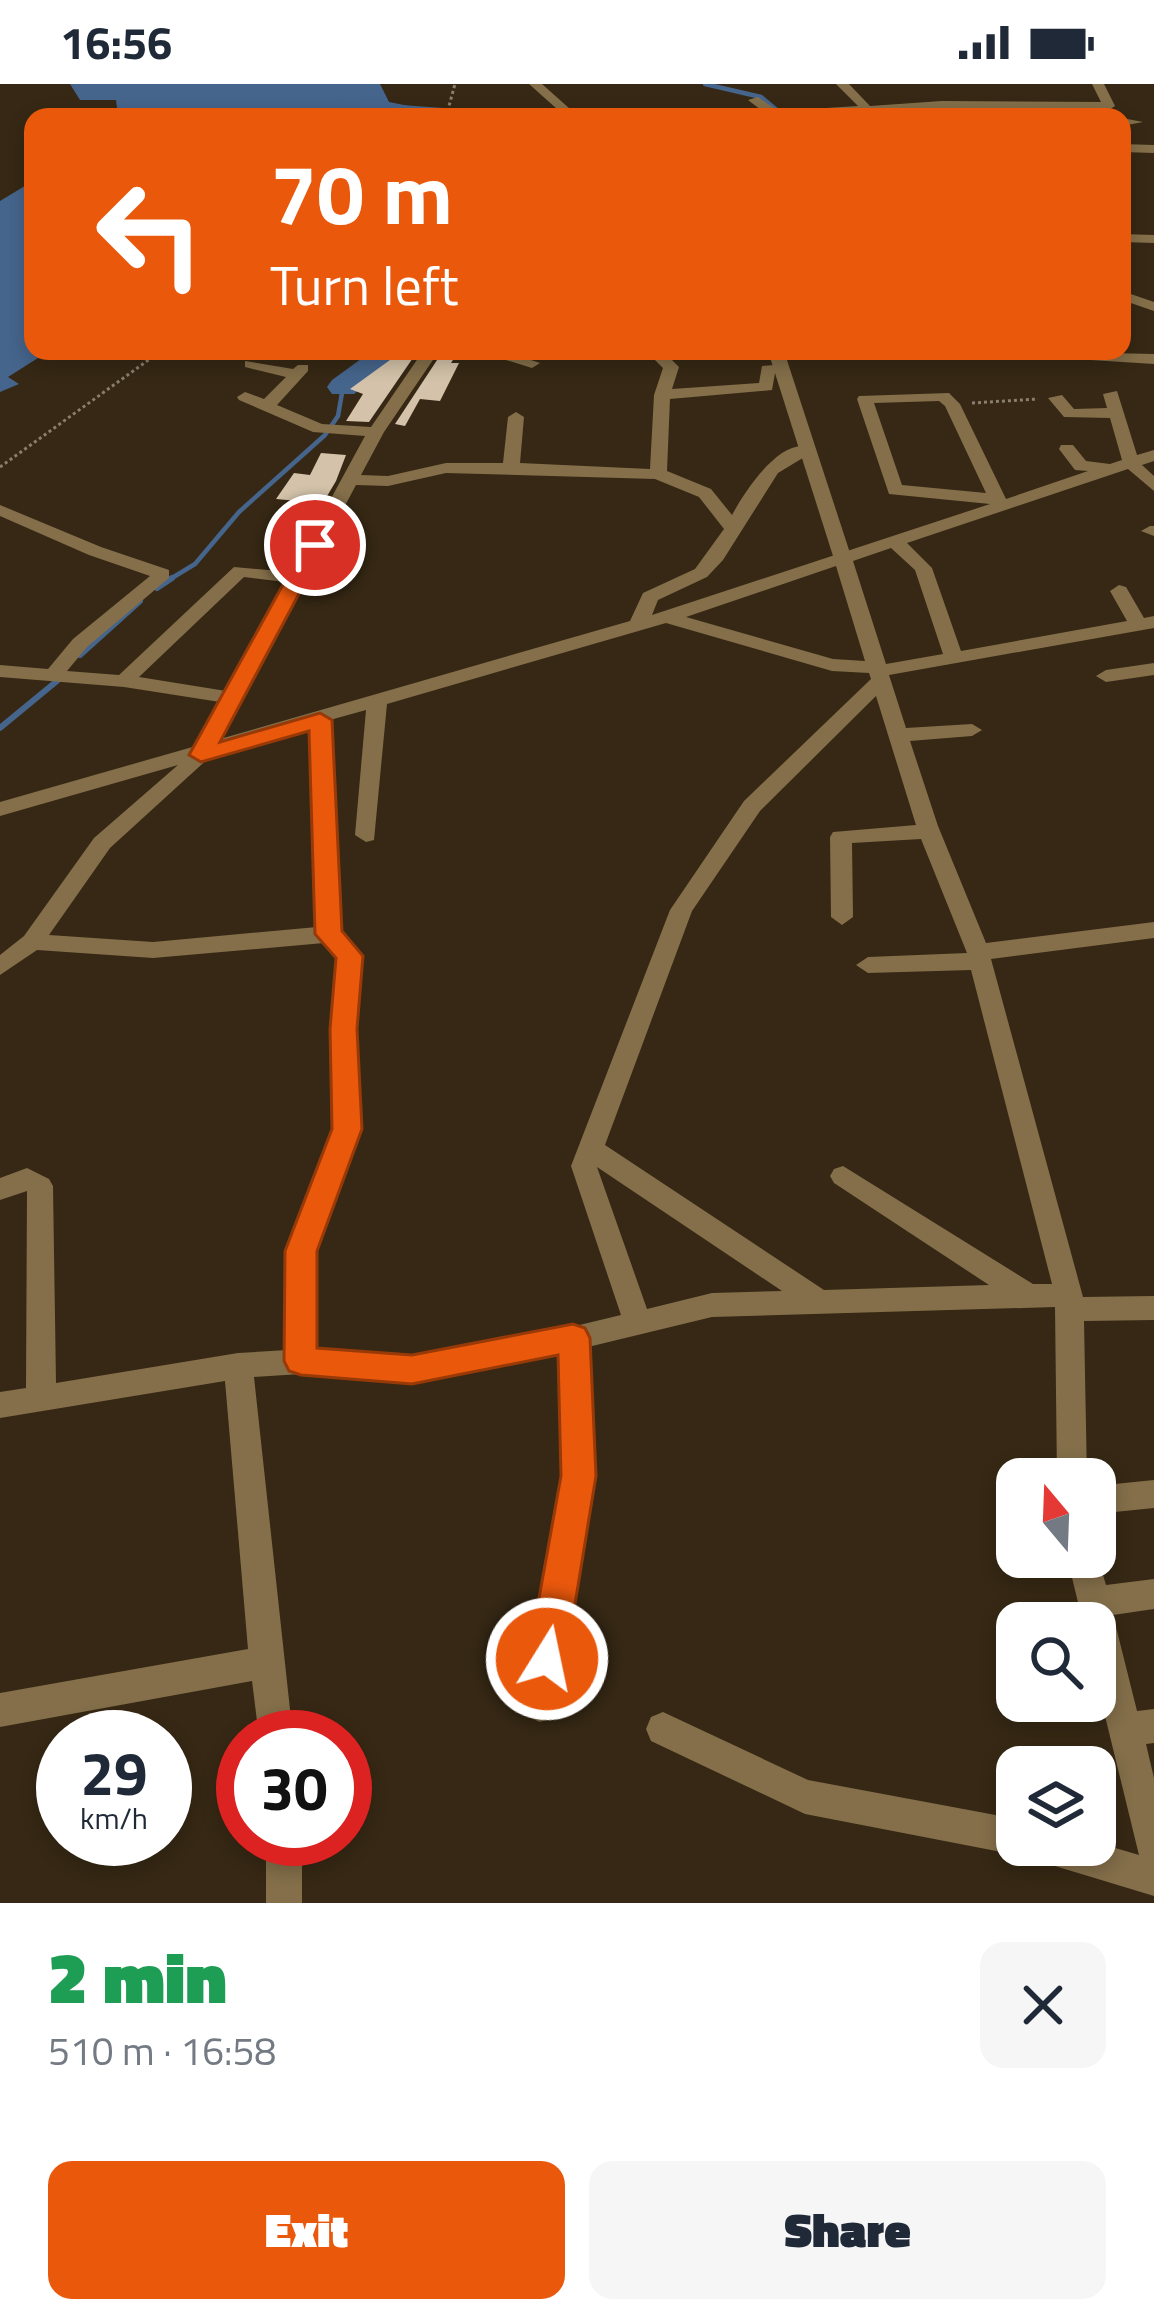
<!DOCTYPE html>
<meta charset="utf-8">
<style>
body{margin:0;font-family:"Titillium Web",sans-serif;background:#f6f6f7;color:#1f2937;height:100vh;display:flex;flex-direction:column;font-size:45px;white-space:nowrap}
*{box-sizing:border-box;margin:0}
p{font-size:39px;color:#747a83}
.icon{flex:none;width:66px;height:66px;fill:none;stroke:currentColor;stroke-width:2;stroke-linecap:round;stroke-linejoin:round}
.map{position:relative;height:1819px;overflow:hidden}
.sheet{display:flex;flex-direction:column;background:#fff;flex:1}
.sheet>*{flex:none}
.hud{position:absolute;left:24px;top:24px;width:1107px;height:252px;border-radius:24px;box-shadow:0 6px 18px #0003;background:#ea580c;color:#fff;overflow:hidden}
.needle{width:78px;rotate:341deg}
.controls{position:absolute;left:996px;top:1374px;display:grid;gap:24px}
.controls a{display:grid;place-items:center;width:120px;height:120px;border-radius:24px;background:#fff;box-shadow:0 6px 18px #0003;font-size:60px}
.speed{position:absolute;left:36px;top:1626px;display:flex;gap:24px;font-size:60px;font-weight:700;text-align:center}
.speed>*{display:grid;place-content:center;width:156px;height:156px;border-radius:50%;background:#fff;box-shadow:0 6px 18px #0003;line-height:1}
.speed small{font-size:30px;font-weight:400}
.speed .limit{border:18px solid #d22;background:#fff;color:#111}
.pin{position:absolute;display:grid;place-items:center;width:102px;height:102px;color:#fff;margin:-51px;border:6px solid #fff;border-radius:50%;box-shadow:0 3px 12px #0007}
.me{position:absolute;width:132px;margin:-66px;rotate:10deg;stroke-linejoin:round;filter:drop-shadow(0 0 9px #0008)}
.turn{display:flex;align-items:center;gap:42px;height:252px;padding:0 48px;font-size:54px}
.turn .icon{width:156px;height:156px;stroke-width:2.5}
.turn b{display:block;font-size:84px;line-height:102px}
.round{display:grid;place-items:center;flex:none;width:126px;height:126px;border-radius:24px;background:#f6f6f7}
.overview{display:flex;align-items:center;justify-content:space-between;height:204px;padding:0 48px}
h1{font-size:72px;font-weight:800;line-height:90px;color:#1e9e55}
.button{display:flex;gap:24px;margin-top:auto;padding:24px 48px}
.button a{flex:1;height:138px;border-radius:24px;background:#ea580c;color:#fff;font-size:48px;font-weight:800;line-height:138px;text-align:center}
.button a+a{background:#f6f6f7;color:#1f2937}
.status{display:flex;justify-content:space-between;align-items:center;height:84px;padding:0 60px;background:#fff;direction:ltr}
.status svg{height:33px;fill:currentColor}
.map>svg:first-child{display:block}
</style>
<div class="status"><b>16:56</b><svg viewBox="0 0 49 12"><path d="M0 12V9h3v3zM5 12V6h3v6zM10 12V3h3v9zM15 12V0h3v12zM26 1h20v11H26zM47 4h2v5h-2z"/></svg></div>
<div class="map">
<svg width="1154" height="1819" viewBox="0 0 1154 1819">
<rect width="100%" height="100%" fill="#362814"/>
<g fill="#46658c">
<path d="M70 0H380L389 18 409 22 414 32 94 33 117 24 116 16H80Z"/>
<path d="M33 97V267H49L8 293 19 300 0 308V117Z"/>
</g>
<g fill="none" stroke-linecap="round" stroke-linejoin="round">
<g stroke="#46658c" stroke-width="4.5">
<path d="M705 0 761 13 785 33"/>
<path d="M167 497 195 480 239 428 325 351 338 332 343 303"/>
</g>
<g stroke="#46658c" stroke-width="6">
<path d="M157 504 172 494"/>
<path d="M80 571 140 517"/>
<path d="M0 644 63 592"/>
</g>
<g fill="#46658c" fill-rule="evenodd">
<path d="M346 17 471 26 483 33 337 29 334 24Z"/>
<path d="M372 267H407L354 310H332L327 303 332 296Z"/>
</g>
</g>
<g fill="#d4c3aa">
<path d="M443 267 458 268 451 279H459L440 317 420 315 405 342 395 340Z"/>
<path d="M401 268H417L369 338 346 337 363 310 350 305Z"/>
<path d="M321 369 346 371 336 397 304 451 280 449 298 417 276 415 294 389 310 391Z"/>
</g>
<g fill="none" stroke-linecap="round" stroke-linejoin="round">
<g stroke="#8a7e6e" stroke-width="3" stroke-dasharray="3 3" stroke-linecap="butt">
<path d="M446 33 455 0"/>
<path d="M972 319 1038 315"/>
<path d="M0 383 161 267"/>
</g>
<g fill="#846f4a" fill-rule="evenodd">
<path d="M836 0H849L870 22 942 17 1101 18 1092 0H1104L1115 22 1109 26 942 25 770 33 748 16 758 13 778 27 858 22Z"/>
<path d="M746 28 753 33H741Z"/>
<path d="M1122 34 1143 38 1122 42Z"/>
<path d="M1122 60 1154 61V69L1122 68Z"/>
<path d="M1122 150 1154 151V159L1122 158Z"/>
<path d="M1122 207 1154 218V227L1122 216Z"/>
<path d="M423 267H439L384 348 361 391 388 392 446 379H503L508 333 516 328 524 333 520 379 650 385 654 311 663 284 654 275 658 267H674L670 274 679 283 672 305 759 299 762 282 787 280V286L775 289 772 306 670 315 667 387 711 405 732 431C745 407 784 346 816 366L778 389 723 476 707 493 658 516 652 531 990 420 889 410 857 315 859 312 949 309 960 320 1006 415 1088 387 1075 386 1059 365 1061 361H1073L1086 377 1110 380 1122 376 1110 334 1064 333 1048 314 1062 311 1074 325 1107 324 1103 310 1117 307 1137 371 1154 366V377L1142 381 1154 392V407L1128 385 907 459 932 484 961 567 1127 537 1110 507 1119 501 1126 503 1144 534 1154 532V544L889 591 906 644 972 640 982 646 972 652 910 657 938 742 986 859 1154 838V854L991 875 1083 1213 1154 1212V1236L1084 1237 1087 1395H1057L1055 1223 712 1233 588 1263 594 1392 557 1621 552 1633 540 1638 528 1633 523 1621 564 1392 559 1270 412 1298 301 1290 254 1293 293 1653H259L252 1597 0 1643V1609L248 1565 225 1297 0 1334V1308L26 1304 27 1107 0 1116V1094L27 1084 49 1095 53 1102 56 1299 238 1269 287 1266V1167L334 1045 331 945 338 873 324 859 153 874 37 866 0 891V871L24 852 94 754 178 681 0 732V718L196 662 220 618 124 603 0 593V581L48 585 73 555 150 492 89 471 0 432V421L101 463 169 486V494L87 563 67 587 119 591 234 483 291 488 365 352 313 348 239 316 237 313 245 308 264 315 286 293 245 283V277L293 285 298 281H308V287L277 321 322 340 371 343ZM939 317 945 322 986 409 902 401 874 319ZM446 389 655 395 699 413 724 445 695 485 643 509 630 537 220 655 356 401 388 402ZM891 464 915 486 943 570 886 580 853 477ZM836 482 865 577 833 575 686 533ZM244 493 285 498 226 607 139 593ZM666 539 832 587 869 589 871 595 744 717 670 826 571 1082 621 1231 521 1255 412 1272 315 1265V1167L360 1045 355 945 362 871 340 848 330 636 366 626 355 751 366 758 374 756 387 620ZM876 612 916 741 833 748 830 753 831 833 842 841 853 833 852 759 921 755 967 869 868 873 856 881 868 889 971 886 1052 1200H1033L843 1082 834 1085 830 1092 834 1099 989 1201 824 1206 605 1061 692 827 760 727ZM310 642 317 843 153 858 49 851 110 764 212 671ZM597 1083 782 1207 712 1209 647 1225Z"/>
<path d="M477 267H503L540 279 532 284Z"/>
<path d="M1019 267 1154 270V280L1027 272Z"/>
<path d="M1150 442H1154V452L1141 447Z"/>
<path d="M1154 579V591L1106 598 1096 592 1106 586Z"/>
<path d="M1154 1396V1424L1095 1430V1402Z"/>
<path d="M1095 1464 1106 1501 1154 1495V1525L1113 1531 1137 1627 1154 1625V1659L1146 1660 1154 1694V1812L1045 1779 1032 1774 1029 1766 1017 1771 805 1730 651 1657 646 1645 651 1633 663 1628 808 1696 1017 1735V1761L1095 1758 1139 1771 1095 1591V1539H1083L1067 1473H1095Z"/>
<rect x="266" y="1755" width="36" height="64"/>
</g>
<g fill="#846f4a" fill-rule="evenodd">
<path d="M529 0H542L579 33H566Z"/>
<path d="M768 267H784L851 472 848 476H836L833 472Z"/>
</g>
</g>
<path fill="#ea580c" stroke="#983908" stroke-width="3" d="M307 457 325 461 220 658 320 629 332 636 342 847 363 872 357 945 362 1045 317 1167V1264L412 1271 573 1240 585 1244 590 1254 596 1392 566 1575 560 1588 547 1594 534 1588 528 1575 561 1392 558 1271 412 1300 301 1291 289 1287 284 1277 285 1167 332 1045 330 945 336 874 315 850 309 647 201 678 189 671Z"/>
</svg>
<div class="controls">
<a><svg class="needle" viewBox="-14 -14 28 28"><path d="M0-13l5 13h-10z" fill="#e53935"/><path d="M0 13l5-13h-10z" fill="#747a83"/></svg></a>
<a><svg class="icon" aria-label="search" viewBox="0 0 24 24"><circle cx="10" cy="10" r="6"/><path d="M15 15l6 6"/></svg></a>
<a><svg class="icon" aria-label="layers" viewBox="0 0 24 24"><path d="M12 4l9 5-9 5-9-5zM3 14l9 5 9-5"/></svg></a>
</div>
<div class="speed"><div>29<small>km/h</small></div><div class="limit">30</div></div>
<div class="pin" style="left:315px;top:461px;background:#d93025"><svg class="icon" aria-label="arrive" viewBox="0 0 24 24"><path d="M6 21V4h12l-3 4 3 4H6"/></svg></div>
<svg class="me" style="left:547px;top:1575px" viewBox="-20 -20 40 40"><circle r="17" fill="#ea580c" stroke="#fff" stroke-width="3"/><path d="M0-11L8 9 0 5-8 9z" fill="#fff"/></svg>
<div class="hud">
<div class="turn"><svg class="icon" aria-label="left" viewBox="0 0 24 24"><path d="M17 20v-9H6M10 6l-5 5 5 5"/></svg><div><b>70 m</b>Turn left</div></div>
</div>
</div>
<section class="sheet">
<div class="overview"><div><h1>2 min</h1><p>510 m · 16:58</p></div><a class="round"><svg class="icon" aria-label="close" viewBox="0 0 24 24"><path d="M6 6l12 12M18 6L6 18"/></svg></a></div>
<div class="button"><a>Exit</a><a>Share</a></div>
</section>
